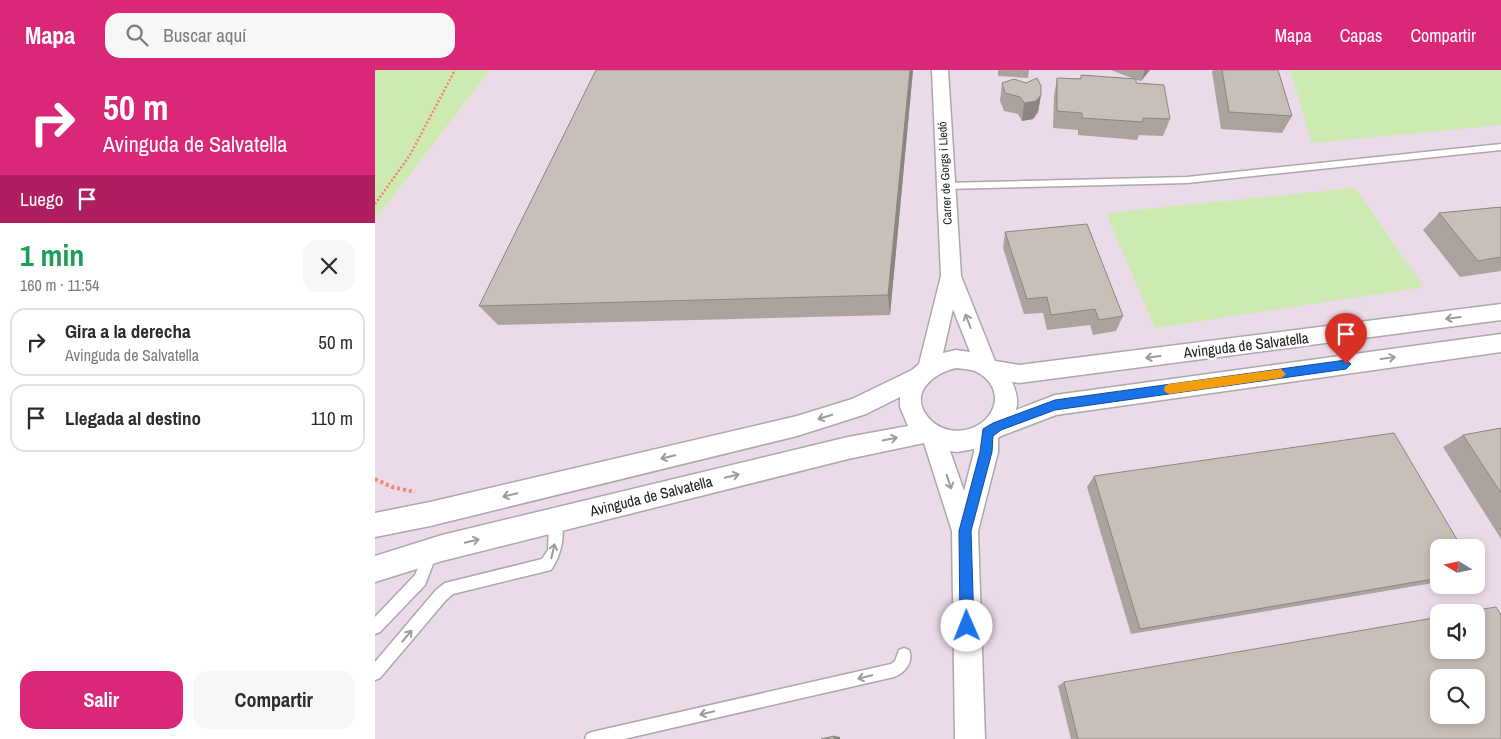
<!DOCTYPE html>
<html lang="es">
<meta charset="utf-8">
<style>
body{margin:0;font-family:"Archivo Narrow",sans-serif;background:#f7f7f7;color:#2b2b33;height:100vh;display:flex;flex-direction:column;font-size:19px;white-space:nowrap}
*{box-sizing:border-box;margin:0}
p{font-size:16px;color:#7c7c81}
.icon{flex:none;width:28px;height:28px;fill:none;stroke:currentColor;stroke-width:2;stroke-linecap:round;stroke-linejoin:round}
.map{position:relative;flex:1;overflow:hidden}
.drawer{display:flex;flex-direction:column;background:#fff;width:375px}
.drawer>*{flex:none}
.banner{background:#db2777;color:#fff;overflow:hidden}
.needle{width:32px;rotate:280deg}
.tools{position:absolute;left:1055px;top:469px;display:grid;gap:10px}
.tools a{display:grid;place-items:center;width:55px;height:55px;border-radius:10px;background:#fff;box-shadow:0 2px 8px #0003;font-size:25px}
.pin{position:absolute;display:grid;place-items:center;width:42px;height:42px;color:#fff;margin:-51px -21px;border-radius:50% 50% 50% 0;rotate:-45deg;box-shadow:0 0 5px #0007}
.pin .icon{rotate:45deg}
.me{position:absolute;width:55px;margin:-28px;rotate:359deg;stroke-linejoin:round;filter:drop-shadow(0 0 4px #0008)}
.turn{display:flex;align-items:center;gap:18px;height:105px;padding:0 20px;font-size:22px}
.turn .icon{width:65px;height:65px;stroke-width:2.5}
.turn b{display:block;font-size:35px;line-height:42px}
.then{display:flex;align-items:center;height:48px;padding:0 20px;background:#0003;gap:10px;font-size:19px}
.round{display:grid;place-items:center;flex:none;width:52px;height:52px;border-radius:15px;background:#f7f7f7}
.summary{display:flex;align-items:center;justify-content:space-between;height:85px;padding:0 20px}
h1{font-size:30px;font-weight:700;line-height:38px;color:#1e9e55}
.action{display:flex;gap:10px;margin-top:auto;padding:10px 20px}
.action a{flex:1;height:58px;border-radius:15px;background:#db2777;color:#fff;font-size:20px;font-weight:700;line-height:58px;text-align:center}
.action a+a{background:#f7f7f7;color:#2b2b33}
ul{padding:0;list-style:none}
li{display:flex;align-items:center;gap:15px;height:68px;margin:0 10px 8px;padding:0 10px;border:2px solid #e1e1e2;border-radius:15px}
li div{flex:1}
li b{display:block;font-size:19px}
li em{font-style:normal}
header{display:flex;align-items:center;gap:30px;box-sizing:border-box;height:70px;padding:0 25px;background:#db2777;color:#fff}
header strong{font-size:24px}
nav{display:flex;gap:28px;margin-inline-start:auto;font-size:18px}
.search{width:350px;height:45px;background:#f7f7f7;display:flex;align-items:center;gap:12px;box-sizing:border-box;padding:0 18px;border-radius:15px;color:#7c7c81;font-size:19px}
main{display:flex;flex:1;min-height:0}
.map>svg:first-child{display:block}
</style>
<header>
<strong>Mapa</strong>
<div class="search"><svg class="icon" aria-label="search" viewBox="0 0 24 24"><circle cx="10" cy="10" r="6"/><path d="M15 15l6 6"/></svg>Buscar aquí</div>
<nav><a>Mapa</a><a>Capas</a><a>Compartir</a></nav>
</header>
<main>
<section class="drawer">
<div class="banner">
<div class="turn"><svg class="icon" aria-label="right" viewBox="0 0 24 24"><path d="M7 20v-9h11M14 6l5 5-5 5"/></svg><div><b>50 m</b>Avinguda de Salvatella</div></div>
<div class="then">Luego<svg class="icon" aria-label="arrive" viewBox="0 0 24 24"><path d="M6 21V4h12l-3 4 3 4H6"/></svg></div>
</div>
<div class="summary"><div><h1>1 min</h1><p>160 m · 11:54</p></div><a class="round"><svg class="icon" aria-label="close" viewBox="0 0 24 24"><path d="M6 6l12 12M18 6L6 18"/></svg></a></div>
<ul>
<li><svg class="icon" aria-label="right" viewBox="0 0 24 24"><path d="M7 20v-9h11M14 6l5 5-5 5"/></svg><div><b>Gira a la derecha</b><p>Avinguda de Salvatella</p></div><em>50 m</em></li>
<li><svg class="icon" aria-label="arrive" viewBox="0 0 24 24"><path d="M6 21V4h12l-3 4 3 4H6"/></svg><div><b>Llegada al destino</b></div><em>110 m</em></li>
</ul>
<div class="action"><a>Salir</a><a>Compartir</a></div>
</section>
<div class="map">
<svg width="1126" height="669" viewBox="0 0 1126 669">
<rect width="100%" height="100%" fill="#f2efe9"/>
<path fill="#ebdbe8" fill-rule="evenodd" d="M115 0H1126V669H0V150ZM1064 478H1101V515H1064ZM1064 542H1101V580H1064ZM1064 608H1101V645H1064Z"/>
<g fill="#cdebb0">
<path d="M0 0H115L0 150Z"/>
<path d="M915 0H1126V55L937 73Z"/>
<path d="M980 118 1049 217 780 258 731 143Z"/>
</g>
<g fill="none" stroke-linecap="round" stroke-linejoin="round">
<defs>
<g id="lane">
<path d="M1126 74V80L812 113 570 119 566 116 570 113 812 107Z"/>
<path d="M180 444 184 446C192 462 186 486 176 500L78 524 71 530 5 608 0 610V592L61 520 70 513 167 489 173 480 174 450 176 446Z"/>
<path d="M57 475 62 477 63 481 50 515 5 562 0 564V547L40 505 52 477Z"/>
<path d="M529 578 534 580C539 592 530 603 519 607L249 669H210L212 664 217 662 516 594 520 591 524 580Z"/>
</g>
<path id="street" d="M557 0H573L586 206 620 291 644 295 1126 234V250L644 313 637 312C641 321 644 330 641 340L680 325 1126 264V282L681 345 626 366 623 368V382L603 461 610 669H580L577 461 549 373 473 389 67 491 0 512V486L67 465 473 367 533 356 525 337V327L491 344 422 366 55 456 0 467V443L55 432 422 346 477 329 537 300 544 294 566 206ZM578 239 595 282 581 280 568 283ZM581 298C587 299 594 299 600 301 640 321 614 367 574 360 566 358 558 354 552 346 534 322 559 303 581 298ZM599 379V382L589 421 575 381 582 382Z"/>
</defs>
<use href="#lane" stroke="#a9a9a9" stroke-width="3"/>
<use href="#street" stroke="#a9a9a9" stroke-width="3"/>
<path stroke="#fa8072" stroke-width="2.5" stroke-dasharray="2 2" stroke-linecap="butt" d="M0 134 35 85 80 0"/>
<path stroke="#fa8072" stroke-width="4" stroke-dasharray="3 3" stroke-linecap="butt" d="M0 409 17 417 40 422"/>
<use href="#lane" fill="#fff" fill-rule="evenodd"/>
<use href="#street" fill="#fff" fill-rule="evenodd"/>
</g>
<g fill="#aba49e">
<path d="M221 0H538L515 245 123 255 104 236Z"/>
<path d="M623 0H654L653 8 623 6Z"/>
<path d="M736 0H775L766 11 761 10V13L795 49 788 66 764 65 762 70 703 65V60L678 58 679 26 682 8 759 9Z"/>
<path d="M838 0H903L917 46 907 63 846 59 837 2Z"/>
<path d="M627 13 666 25 663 42 658 49 647 51 643 44 629 41 625 31Z"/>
<path d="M1126 137V201L1085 207 1048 160 1064 143Z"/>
<path d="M630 162 748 246 741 261 718 265 715 255 672 260 668 243 649 244 628 178Z"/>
<path d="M1126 358V469L1068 377 1088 365Z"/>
<path d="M719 406 1064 478V512L756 564 712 417Z"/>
<path d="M689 612 1126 669H696L683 616Z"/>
</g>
<g fill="#8b8681">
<path d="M535 0H538L515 245 513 225Z"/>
<path d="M770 0H775L766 11Z"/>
<path d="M666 25 663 42 658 49 647 51 649 33Z"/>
<path d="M459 666 465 667V669H459Z"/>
</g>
<g fill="#c7bfb8" stroke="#8b8681" fill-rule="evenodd">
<path d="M221 0H535L513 225 104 236Z"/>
<path d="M847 0H903L917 46 854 42Z"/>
<path d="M706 5 761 9V13L789 15 795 49 768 48V52L707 48V43L682 41V8L706 9Z"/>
<path d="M662 8 666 16V25L661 31 649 33 645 27 630 23 627 13 639 9 651 13Z"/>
<path d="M1126 137V187L1103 191 1064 143Z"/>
<path d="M712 154 748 246 724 250 720 239 676 245 672 227 652 229 630 162Z"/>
<path d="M1126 358V423L1088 365Z"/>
<path d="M1019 363 1087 478H1064V508L765 559 719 406Z"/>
<path d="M1121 537 1126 545V669H703L689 612 1064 547V580H1101V542H1090ZM1064 608H1101V645H1064Z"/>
<path d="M459 666V669H446Z"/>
</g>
<defs><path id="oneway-shaft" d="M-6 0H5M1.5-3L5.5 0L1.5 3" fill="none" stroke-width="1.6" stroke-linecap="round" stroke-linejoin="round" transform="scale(1.25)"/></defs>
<g stroke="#9c9c9c">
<use href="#oneway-shaft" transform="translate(1078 248) rotate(173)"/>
<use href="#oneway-shaft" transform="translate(593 251) rotate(-111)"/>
<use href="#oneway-shaft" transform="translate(778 287) rotate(173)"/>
<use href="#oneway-shaft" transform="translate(1013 288) rotate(-8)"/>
<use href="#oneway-shaft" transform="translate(450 347) rotate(163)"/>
<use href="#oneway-shaft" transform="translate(515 369) rotate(-11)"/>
<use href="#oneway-shaft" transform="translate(293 387) rotate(167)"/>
<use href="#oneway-shaft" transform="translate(357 406) rotate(-14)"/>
<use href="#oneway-shaft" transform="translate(574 412) rotate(72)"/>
<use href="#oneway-shaft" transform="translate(135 425) rotate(167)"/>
<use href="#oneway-shaft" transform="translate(97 471) rotate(-14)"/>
<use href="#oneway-shaft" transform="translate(178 481) rotate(-77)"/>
<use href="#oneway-shaft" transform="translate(32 566) rotate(-50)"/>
<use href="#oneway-shaft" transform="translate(490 607) rotate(167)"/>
<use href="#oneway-shaft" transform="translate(332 643) rotate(167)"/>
</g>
<path fill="#1a73e8" stroke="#114b97" d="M971 290 976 294 971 299 680 340 626 360 618 366 617 382 596 461 599 556 597 560 592 562 587 560 585 556 584 461 605 382 608 359 618 353 680 330Z"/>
<path fill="#f59e0b" d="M906 299 911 304 906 308 794 324 790 322 789 319 790 316 794 314Z"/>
<g text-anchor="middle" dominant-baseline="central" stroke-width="5" stroke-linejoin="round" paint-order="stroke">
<g font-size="12" fill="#222" stroke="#fff">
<text transform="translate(570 103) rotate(-93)">Carrer de Gorgs i Lledó</text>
</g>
<g font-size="15" fill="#222" stroke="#fff">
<text transform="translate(871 275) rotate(-7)">Avinguda de Salvatella</text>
<text transform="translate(276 426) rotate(-14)">Avinguda de Salvatella</text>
</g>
</g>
</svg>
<div class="tools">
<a><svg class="needle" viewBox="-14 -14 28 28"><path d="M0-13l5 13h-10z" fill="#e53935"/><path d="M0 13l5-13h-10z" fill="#7c7c81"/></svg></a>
<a><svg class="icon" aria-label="sound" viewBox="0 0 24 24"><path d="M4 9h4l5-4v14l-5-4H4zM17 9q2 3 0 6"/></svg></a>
<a><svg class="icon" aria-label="search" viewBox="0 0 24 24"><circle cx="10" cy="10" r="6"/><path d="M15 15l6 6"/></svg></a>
</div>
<div class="pin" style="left:971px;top:294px;background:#d93025"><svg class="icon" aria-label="arrive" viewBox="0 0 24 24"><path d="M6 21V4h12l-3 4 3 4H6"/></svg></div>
<svg class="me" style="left:592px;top:556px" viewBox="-20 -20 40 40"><circle r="19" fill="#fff"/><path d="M0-13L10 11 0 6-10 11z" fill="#1a73e8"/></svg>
</div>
</main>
